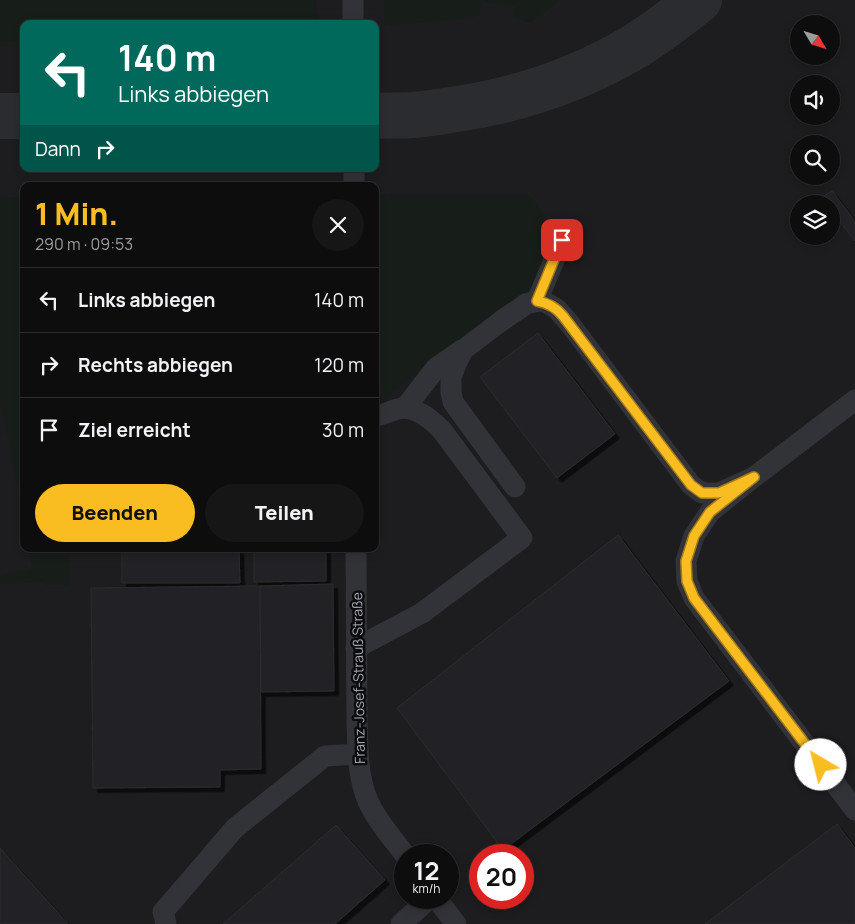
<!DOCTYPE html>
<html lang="de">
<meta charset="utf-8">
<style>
body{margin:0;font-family:Manrope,sans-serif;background:#161617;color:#f1f3f6;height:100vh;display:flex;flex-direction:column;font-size:19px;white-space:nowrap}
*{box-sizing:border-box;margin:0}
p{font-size:16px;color:#9a9c9e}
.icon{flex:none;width:28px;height:28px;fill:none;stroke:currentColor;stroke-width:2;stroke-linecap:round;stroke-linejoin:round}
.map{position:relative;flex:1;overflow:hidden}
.details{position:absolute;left:20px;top:182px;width:359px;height:370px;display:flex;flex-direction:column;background:#0d0d0e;border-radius:10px;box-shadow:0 2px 8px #0003,0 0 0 1px #2d2d2e}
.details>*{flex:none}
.guide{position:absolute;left:20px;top:20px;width:359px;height:152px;border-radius:10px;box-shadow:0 2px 8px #0003,0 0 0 1px #2d2d2e;background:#00695c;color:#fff;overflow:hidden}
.needle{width:32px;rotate:128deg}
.fabs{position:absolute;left:790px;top:15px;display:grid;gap:10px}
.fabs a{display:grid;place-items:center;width:50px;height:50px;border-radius:50%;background:#0d0d0e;box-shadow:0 2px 8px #0003,0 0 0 1px #2d2d2e;font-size:25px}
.speed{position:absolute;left:394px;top:844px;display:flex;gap:10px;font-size:25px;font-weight:700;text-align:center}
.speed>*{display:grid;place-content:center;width:65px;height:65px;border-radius:50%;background:#0d0d0e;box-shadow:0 2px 8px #0003,0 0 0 1px #2d2d2e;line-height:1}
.speed small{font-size:12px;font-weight:400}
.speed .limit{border:8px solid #d22;background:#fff;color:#111}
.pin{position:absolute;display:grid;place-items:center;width:42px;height:42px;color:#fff;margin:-21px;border-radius:10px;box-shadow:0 2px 8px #0006}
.me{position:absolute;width:55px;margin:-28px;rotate:323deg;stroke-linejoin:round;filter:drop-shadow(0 0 4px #0008)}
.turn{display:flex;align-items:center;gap:18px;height:105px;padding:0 15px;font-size:22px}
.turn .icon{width:65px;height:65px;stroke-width:2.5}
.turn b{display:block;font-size:35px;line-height:42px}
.then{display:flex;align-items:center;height:48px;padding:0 15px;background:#0003;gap:10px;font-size:19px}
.round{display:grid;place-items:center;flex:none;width:52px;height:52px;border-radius:26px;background:#161617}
.head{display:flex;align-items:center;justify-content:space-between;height:85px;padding:0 15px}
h1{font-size:30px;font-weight:800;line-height:38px;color:#f9bd22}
.cta{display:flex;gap:10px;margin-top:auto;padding:10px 15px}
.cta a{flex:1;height:58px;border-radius:30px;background:#f9bd22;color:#111;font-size:20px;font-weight:800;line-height:58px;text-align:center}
.cta a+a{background:#161617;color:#f1f3f6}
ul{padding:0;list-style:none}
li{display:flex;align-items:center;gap:15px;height:65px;padding:0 15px;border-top:1px solid #2d2d2e}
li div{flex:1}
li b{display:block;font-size:19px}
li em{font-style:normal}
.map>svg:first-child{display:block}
</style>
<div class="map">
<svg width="855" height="924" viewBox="0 0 855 924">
<defs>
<filter id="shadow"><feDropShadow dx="4.5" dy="4.5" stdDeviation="0" flood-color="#0009"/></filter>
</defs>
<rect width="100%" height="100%" fill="#111113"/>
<path fill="#1d1d20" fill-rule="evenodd" d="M0 0H855V924H0ZM24 24H375V169H24ZM799 24H831V56H799ZM799 84H831V116H799ZM799 144H831V176H799ZM24 186H375V549H24ZM799 204H831V236H799ZM405 855H448V898H405ZM480 855H522V898H480Z"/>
<g fill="#171e19">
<path d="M0 0H316L317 24H24V42H0Z"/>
<path d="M384 0H560L530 23 513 16 515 6 483 2 477 15 471 18 385 26Z"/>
<path d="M375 194H528L547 219 550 245 529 291 390 395 385 403 378 406 375 404V394L383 393 382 380 375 378Z"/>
<path d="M0 197H24V522L0 397Z"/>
<path d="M29 549H69V585H45V582L0 584V576L32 568Z"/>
</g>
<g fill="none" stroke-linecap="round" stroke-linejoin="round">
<g stroke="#2b2c30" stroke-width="46">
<path d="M0 116H24"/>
<path d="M375 116C388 115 400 116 413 115 426 114 439 112 451 110 515 101 578 80 634 47 657 33 678 16 699 0"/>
</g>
</g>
<g fill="#242427" stroke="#2b2b2f" filter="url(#shadow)">
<path d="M832 191 855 221V241L831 210V204H827L822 197Z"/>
<path d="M538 333 615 434 557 478 480 377Z"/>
<path d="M618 535 729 681 503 850 397 708Z"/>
<path d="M122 549H239L240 583H122Z"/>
<path d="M254 549H326V581L254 582Z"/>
<path d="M333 584 334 691 261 692 260 586Z"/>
<path d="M260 586 261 769 220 770V787L93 788 91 588Z"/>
<path d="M837 824 855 848V924H705Z"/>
<path d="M336 825 385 880 335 924H223Z"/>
<path d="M0 848 68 924H0Z"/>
</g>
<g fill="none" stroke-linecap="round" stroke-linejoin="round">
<path stroke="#383a3f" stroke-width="3" stroke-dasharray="2.5 4" stroke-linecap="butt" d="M399 873 405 881"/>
<g stroke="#323338" stroke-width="21">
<path d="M353 0V24"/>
<path d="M354 169V186"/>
<path d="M537 301 562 241"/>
<path d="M855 400 754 477 710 512 694 536 686 561 687 581 694 598 855 810"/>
<path d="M405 408 436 368 462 350"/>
<path d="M515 487 453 402 451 392V378L456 364 463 350 500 322 526 304 537 301 545 302 557 309 570 324 691 485 702 493H719L754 477"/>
<path d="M356 549 357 721C358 751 357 784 373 811 382 827 395 841 405 855"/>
<path d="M356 648 422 613 522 538 441 429C430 419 415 405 398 409 390 411 384 415 375 416"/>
<path d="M436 898 456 924"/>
<path d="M166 924 163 912 235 828 325 756 358 754"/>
<path d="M401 924 430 898"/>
</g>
</g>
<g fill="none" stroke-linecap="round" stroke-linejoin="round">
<defs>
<path id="route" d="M562 240 537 301C548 303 556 307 563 316L691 485 702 493H719L754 477 710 512 694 536 686 561 687 581 694 598 821 765"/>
</defs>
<use href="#route" stroke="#a27b16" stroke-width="12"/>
<use href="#route" stroke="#f9bd22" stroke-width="9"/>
</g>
<g text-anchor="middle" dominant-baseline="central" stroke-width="5" stroke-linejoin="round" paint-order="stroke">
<g font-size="14" fill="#a2a6b4" stroke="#0c0c0e">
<text transform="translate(358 678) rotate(-91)">Franz-Josef-Strauß Straße</text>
</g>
</g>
</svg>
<div class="fabs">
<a><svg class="needle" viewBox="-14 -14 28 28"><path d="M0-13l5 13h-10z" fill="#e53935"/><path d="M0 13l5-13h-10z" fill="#9a9c9e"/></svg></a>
<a><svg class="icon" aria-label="sound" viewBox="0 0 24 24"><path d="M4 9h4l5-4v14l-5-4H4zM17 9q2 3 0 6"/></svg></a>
<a><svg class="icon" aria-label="search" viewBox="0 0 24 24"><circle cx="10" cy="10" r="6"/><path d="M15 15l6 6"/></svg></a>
<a><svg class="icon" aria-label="layers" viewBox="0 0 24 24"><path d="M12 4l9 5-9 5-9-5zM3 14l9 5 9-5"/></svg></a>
</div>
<div class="speed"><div>12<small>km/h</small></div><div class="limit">20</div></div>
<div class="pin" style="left:562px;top:240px;background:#d93025"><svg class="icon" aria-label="arrive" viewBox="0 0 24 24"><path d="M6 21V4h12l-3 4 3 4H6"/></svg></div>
<svg class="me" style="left:821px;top:765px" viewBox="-20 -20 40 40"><circle r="19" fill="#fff"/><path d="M0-13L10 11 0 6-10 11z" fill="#f9bd22"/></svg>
<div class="guide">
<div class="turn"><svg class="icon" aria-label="left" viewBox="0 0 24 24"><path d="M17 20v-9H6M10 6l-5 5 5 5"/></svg><div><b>140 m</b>Links abbiegen</div></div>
<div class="then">Dann<svg class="icon" aria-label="right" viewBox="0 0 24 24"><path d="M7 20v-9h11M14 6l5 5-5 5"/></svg></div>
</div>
<section class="details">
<div class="head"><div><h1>1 Min.</h1><p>290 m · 09:53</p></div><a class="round"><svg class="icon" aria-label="close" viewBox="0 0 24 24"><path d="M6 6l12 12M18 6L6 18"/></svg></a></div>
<ul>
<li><svg class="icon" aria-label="left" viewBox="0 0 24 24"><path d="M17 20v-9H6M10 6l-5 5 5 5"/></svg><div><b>Links abbiegen</b></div><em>140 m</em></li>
<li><svg class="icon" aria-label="right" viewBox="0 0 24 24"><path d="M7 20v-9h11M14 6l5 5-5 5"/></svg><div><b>Rechts abbiegen</b></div><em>120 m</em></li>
<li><svg class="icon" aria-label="arrive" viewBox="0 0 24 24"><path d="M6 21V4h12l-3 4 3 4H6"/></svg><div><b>Ziel erreicht</b></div><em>30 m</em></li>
</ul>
<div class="cta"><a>Beenden</a><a>Teilen</a></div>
</section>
</div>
